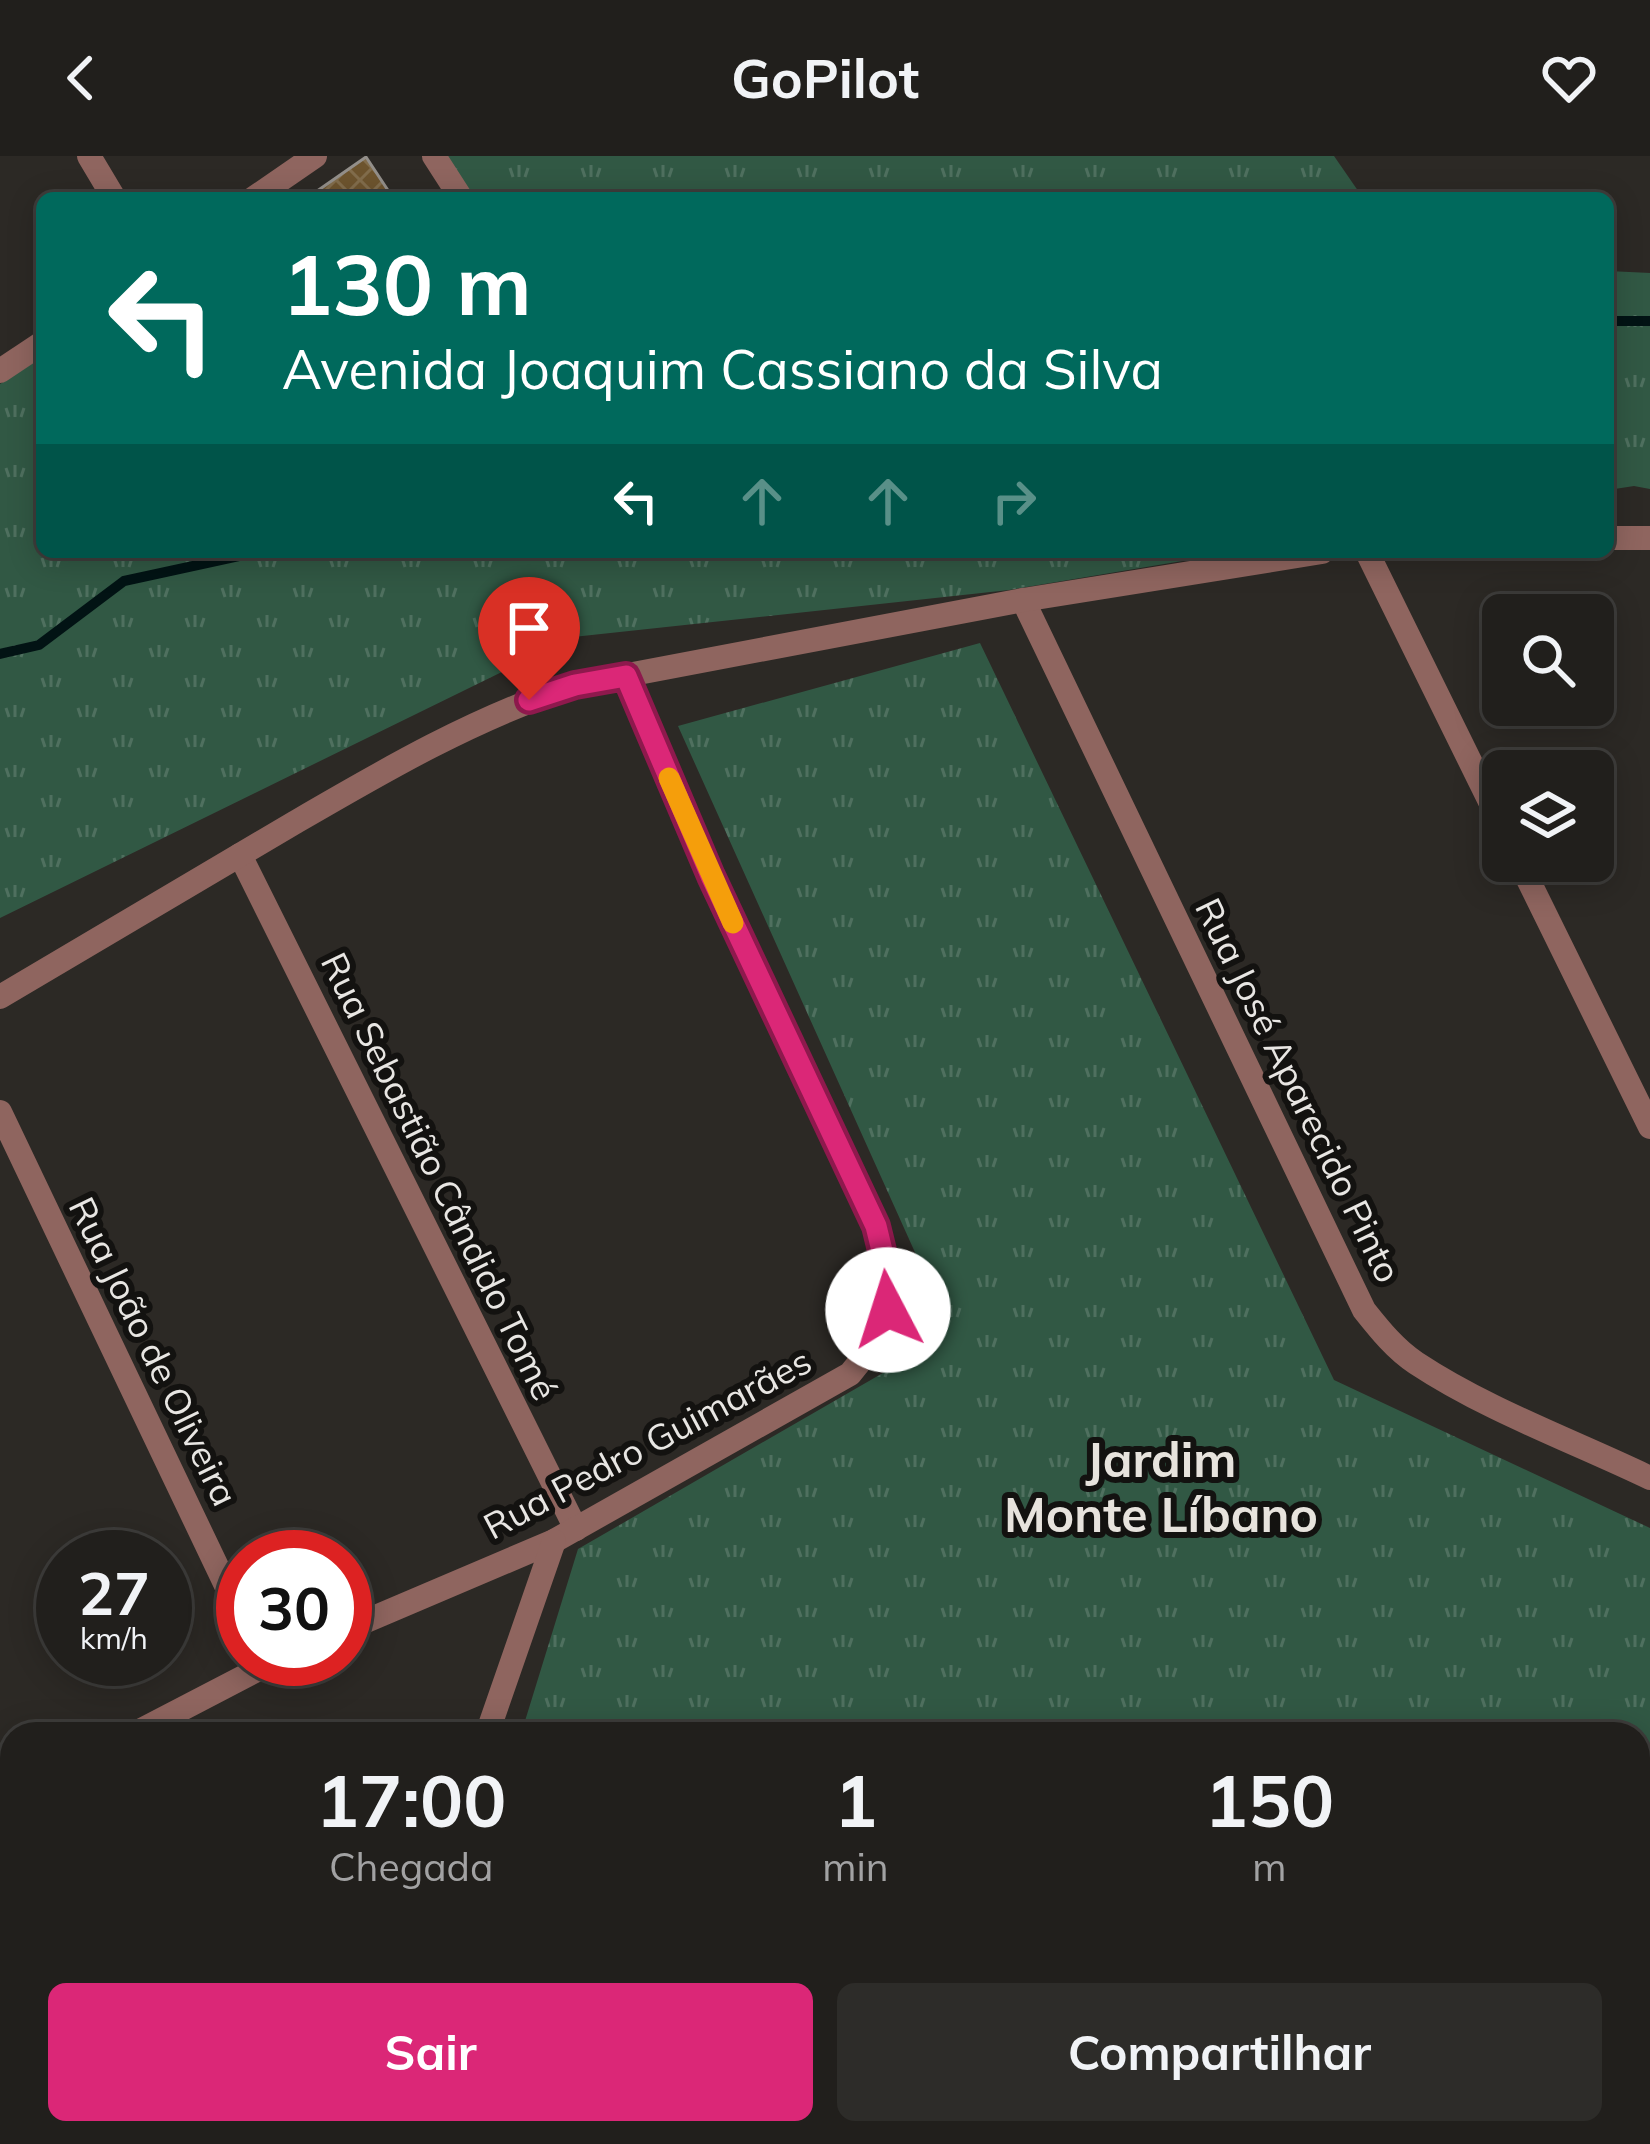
<!DOCTYPE html>
<html lang="pt">
<meta charset="utf-8">
<style>
body{margin:0;font-family:Mulish,sans-serif;background:#2d2c29;color:#f1f3f6;height:100vh;display:flex;flex-direction:column;font-size:45px;white-space:nowrap}
*{box-sizing:border-box;margin:0}
p{font-size:39px;color:#a2a2a3}
.icon{flex:none;width:66px;height:66px;fill:none;stroke:currentColor;stroke-width:2;stroke-linecap:round;stroke-linejoin:round}
.map{position:relative;flex:1;overflow:hidden}
.details{position:absolute;left:0px;top:1566px;width:1650px;height:423px;display:flex;flex-direction:column;background:#211f1c;border-radius:36px 36px 0 0;box-shadow:0 6px 30px #0003,0 0 0 3px #3e3d3b}
.details>*{flex:none}
.hud{position:absolute;left:36px;top:36px;width:1578px;height:366px;border-radius:18px;box-shadow:0 6px 30px #0003,0 0 0 3px #3e3d3b;background:#00695c;color:#fff;overflow:hidden}
.buttons{position:absolute;left:1482px;top:438px;display:grid;gap:24px}
.buttons a{display:grid;place-items:center;width:132px;height:132px;border-radius:18px;background:#211f1c;box-shadow:0 6px 30px #0003,0 0 0 3px #3e3d3b;font-size:60px}
.speed{position:absolute;left:36px;top:1374px;display:flex;gap:24px;font-size:60px;font-weight:700;text-align:center}
.speed>*{display:grid;place-content:center;width:156px;height:156px;border-radius:50%;background:#211f1c;box-shadow:0 6px 30px #0003,0 0 0 3px #3e3d3b;line-height:1}
.speed small{font-size:30px;font-weight:400}
.speed .limit{border:18px solid #d22;background:#fff;color:#111}
.pin{position:absolute;display:grid;place-items:center;width:102px;height:102px;color:#fff;margin:-123px -51px;border-radius:50% 50% 50% 0;rotate:-45deg;box-shadow:0 0 12px #0007}
.pin .icon{rotate:45deg}
.me{position:absolute;width:132px;margin:-66px;rotate:355deg;stroke-linejoin:round;filter:drop-shadow(0 0 9px #0008)}
.turn{display:flex;align-items:center;gap:42px;height:252px;padding:0 48px;font-size:54px}
.turn .icon{width:156px;height:156px;stroke-width:2.5}
.turn b{display:block;font-size:84px;line-height:102px}
.lanes{display:flex;align-items:center;height:114px;padding:0 48px;background:#0003;justify-content:center;gap:60px;direction:ltr}
.lanes .off{opacity:.35}
.eta{display:flex;justify-content:space-evenly;align-items:center;height:204px;text-align:center}
.eta b{font-size:72px;font-weight:700;line-height:84px}
.cta{display:flex;gap:24px;margin-top:auto;padding:24px 48px}
.cta a{flex:1;height:138px;border-radius:18px;background:#db2777;color:#fff;font-size:48px;font-weight:700;line-height:138px;text-align:center}
.cta a+a{background:#2d2c29;color:#f1f3f6}
header{display:flex;justify-content:space-between;align-items:center;height:156px;padding:0 48px;background:#211f1c;font-size:54px;font-weight:700}
.map>svg:first-child{display:block}
</style>
<header><svg class="icon" aria-label="back" viewBox="0 0 24 24"><path d="M15 5l-7 7 7 7"/></svg>GoPilot<svg class="icon" aria-label="heart" viewBox="0 0 24 24"><path d="M12 20l-8-8c-3-5 5-10 8-4 3-6 11-1 8 4z"/></svg></header>
<div class="map">
<svg width="1650" height="1988" viewBox="0 0 1650 1988">
<defs>
<pattern id="grass-tufts" width="24" height="20" patternUnits="userSpaceOnUse" patternTransform="scale(3)"><rect width="24" height="20" fill="#315844"/><path d="M3 7l-1-3M5 7V3M7 7l1-3M15 17l-1-3M17 17v-4M19 17l1-3" fill="none" stroke="#4f705f"/></pattern>
<pattern id="building-cross-hatch" width="8" height="8" patternUnits="userSpaceOnUse" patternTransform="scale(3)"><rect width="8" height="8" fill="#6d542e"/><path d="M0 0l8 8M0 8l8-8" fill="none" stroke="#826d4c"/></pattern>
</defs>
<rect width="100%" height="100%" fill="#2c2925"/>
<g fill="url(#grass-tufts)">
<path d="M446 0H1334L1363 42H473Z"/>
<path d="M1608 115 1650 117V333L1634 330 1608 334Z"/>
<path d="M42 201V396H1236L1009 434 573 481 0 762V228Z"/>
<path d="M980 487 1334 1224 1650 1372V1988H534L529 1977H1638V1578H521L578 1393 895 1210 927 1123 678 570Z"/>
<path d="M0 1772 12 1797V1977H98L104 1988H0Z"/>
</g>
<g fill="none" stroke-linecap="round" stroke-linejoin="round">
<g stroke="#021314" stroke-width="10">
<path d="M1608 165H1650"/>
<path d="M0 498 39 489 124 425 258 396"/>
</g>
</g>
<path fill="url(#building-cross-hatch)" stroke="#938f8a" stroke-width="3" d="M366 1 393 42H307Z"/>
<g fill="none" stroke-linecap="round" stroke-linejoin="round">
<g stroke="#8f655f" stroke-width="24">
<path d="M89 0 114 42"/>
<path d="M434 0 461 42"/>
<path d="M254 42 315 0"/>
<path d="M0 215 42 187"/>
<path d="M1608 382H1650"/>
<path d="M1367 396 1503 672"/>
<path d="M1023 444 1364 1154C1380 1174 1395 1193 1416 1207 1487 1254 1573 1285 1650 1322"/>
<path d="M240 699 576 1373"/>
<path d="M1519 705 1650 971"/>
<path d="M0 841C98 783 196 725 294 667 385 614 474 562 575 529L1023 444 1322 396"/>
<path d="M0 956 243 1465"/>
<path d="M345 1474 554 1385 850 1218C896 1163 893 1137 876 1070L711 720 626 521"/>
<path d="M134 1578 278 1503"/>
<path d="M487 1578 554 1385"/>
<path d="M0 1650 12 1643"/>
<path d="M0 1744 12 1768"/>
<path d="M115 1977 121 1988"/>
<path d="M503 1977 508 1988"/>
</g>
</g>
<g fill="none" stroke-linecap="round" stroke-linejoin="round">
<defs>
<path id="route" d="M529 544 575 529 626 520 711 720 876 1070 887 1115 888 1154"/>
</defs>
<use href="#route" stroke="#8e194d" stroke-width="30"/>
<use href="#route" stroke="#db2777" stroke-width="21"/>
<path stroke="#f59e0b" stroke-width="21" d="M669 622 733 767"/>
</g>
<g text-anchor="middle" dominant-baseline="central" stroke-width="12" stroke-linejoin="round" paint-order="stroke">
<g font-size="36" fill="#e8e6e3" stroke="#131210">
<text transform="translate(1299 934) rotate(64)">Rua José Aparecido Pinto</text>
<text transform="translate(440 1020) rotate(64)">Rua Sebastião Cândido Tomé</text>
<text transform="translate(154 1195) rotate(64)">Rua João de Oliveira</text>
<text transform="translate(647 1287) rotate(-28)">Rua Pedro Guimarães</text>
</g>
<g font-size="48" font-weight="bold" fill="#e7e3dd" stroke="#131210">
<text x="1161" y="1303">Jardim<tspan x="1161" dy="55">Monte Líbano</tspan></text>
</g>
</g>
</svg>
<div class="buttons">
<a><svg class="icon" aria-label="search" viewBox="0 0 24 24"><circle cx="10" cy="10" r="6"/><path d="M15 15l6 6"/></svg></a>
<a><svg class="icon" aria-label="layers" viewBox="0 0 24 24"><path d="M12 4l9 5-9 5-9-5zM3 14l9 5 9-5"/></svg></a>
</div>
<div class="speed"><div>27<small>km/h</small></div><div class="limit">30</div></div>
<div class="pin" style="left:529px;top:544px;background:#d93025"><svg class="icon" aria-label="arrive" viewBox="0 0 24 24"><path d="M6 21V4h12l-3 4 3 4H6"/></svg></div>
<svg class="me" style="left:888px;top:1154px" viewBox="-20 -20 40 40"><circle r="19" fill="#fff"/><path d="M0-13L10 11 0 6-10 11z" fill="#db2777"/></svg>
<div class="hud">
<div class="turn"><svg class="icon" aria-label="left" viewBox="0 0 24 24"><path d="M17 20v-9H6M10 6l-5 5 5 5"/></svg><div><b>130 m</b>Avenida Joaquim Cassiano da Silva</div></div>
<div class="lanes"><svg class="icon" aria-label="left" viewBox="0 0 24 24"><path d="M17 20v-9H6M10 6l-5 5 5 5"/></svg><svg class="icon off" aria-label="ahead" viewBox="0 0 24 24"><path d="M12 20V5M6 11l6-6 6 6"/></svg><svg class="icon off" aria-label="ahead" viewBox="0 0 24 24"><path d="M12 20V5M6 11l6-6 6 6"/></svg><svg class="icon off" aria-label="right" viewBox="0 0 24 24"><path d="M7 20v-9h11M14 6l5 5-5 5"/></svg></div>
</div>
<section class="details">
<div class="eta">
<div><b>17:00</b><p>Chegada</p></div>
<div><b>1</b><p>min</p></div>
<div><b>150</b><p>m</p></div>
</div>
<div class="cta"><a>Sair</a><a>Compartilhar</a></div>
</section>
</div>
